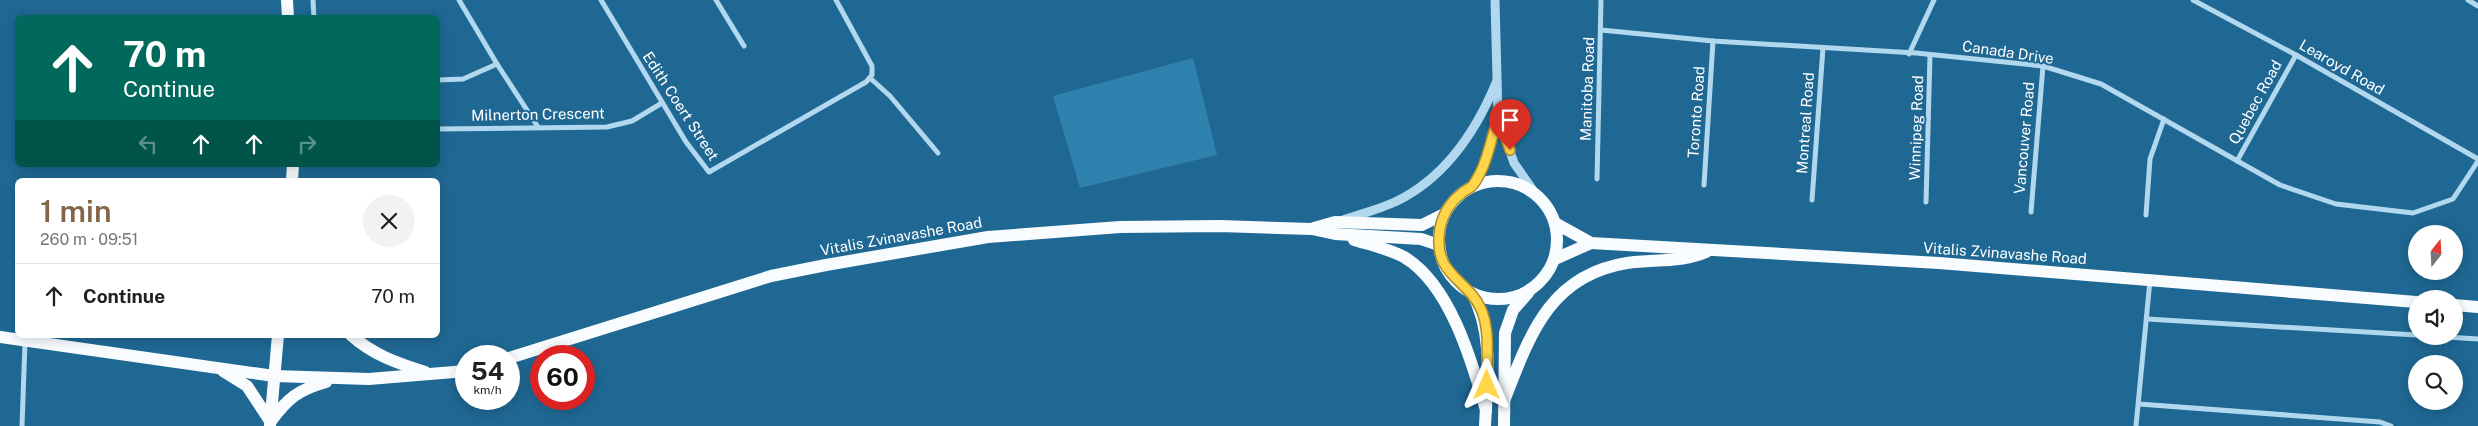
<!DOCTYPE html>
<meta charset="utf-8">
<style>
body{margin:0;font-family:"Public Sans",sans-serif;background:#f2f2f2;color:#202124;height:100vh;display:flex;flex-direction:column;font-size:19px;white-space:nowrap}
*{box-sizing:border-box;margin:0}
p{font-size:16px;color:#757577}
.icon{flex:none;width:28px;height:28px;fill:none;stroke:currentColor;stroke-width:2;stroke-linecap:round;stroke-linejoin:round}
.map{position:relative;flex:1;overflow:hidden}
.sheet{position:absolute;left:15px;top:178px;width:425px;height:160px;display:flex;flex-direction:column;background:#fff;border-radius:8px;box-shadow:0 2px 12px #0003}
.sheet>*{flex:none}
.banner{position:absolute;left:15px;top:15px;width:425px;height:152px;border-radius:8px;box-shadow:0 2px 12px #0003;background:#00695c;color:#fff;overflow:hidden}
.needle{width:32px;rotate:18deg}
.controls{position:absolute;left:2408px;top:225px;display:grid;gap:10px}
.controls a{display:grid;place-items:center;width:55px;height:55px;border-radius:50%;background:#fff;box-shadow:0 2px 12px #0003;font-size:25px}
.speed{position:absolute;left:455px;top:345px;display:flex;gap:10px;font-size:25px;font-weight:700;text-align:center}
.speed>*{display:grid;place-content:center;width:65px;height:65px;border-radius:50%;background:#fff;box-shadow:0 2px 12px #0003;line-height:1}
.speed small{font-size:12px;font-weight:400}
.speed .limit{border:8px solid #d22;background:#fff;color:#111}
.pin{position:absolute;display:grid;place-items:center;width:42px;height:42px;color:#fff;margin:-51px -21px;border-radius:50% 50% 50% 0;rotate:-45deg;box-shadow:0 0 5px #0007}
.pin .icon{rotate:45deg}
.me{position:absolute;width:55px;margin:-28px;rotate:0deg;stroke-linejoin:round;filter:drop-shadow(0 0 4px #0008)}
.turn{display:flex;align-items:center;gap:18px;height:105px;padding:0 25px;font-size:22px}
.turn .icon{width:65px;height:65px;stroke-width:2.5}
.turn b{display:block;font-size:35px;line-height:42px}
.lanes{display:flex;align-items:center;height:48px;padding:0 25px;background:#0003;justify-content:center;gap:25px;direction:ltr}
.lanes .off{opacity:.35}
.round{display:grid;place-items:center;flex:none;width:52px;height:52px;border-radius:26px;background:#f2f2f2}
.head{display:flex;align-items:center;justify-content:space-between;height:85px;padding:0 25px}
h1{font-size:30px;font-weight:600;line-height:38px;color:#836547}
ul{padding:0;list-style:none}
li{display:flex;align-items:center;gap:15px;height:65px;padding:0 25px;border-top:1px solid #e0e0e0}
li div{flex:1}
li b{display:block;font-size:19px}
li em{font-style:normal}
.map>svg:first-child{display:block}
</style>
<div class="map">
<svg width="2478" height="426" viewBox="0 0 2478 426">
<rect width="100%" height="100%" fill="#1f6893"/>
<path fill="#3082ae" d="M1193 58 1217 155 1080 188 1053 96Z"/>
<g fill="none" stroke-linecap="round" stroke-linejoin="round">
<g stroke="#b1d8ee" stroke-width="5">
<path d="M313 0 314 18"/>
<path d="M459 0 497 64 538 127"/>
<path d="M601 0 686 142 709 172 866 82 872 75V66L836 0"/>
<path d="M716 0 744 46"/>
<path d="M2193 0 2296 55 2478 159"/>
<path d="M2468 0 2478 6"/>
<path d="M1601 30 1713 41 1916 53 2043 66 2101 84 2280 185 2336 204 2413 213 2453 199 2478 161"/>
<path d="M1909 54 1934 0"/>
<path d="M870 78 890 96 938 153"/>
<path d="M438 80 463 79 497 64"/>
<path d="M438 129 607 127 632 121 662 103"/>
<path d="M2237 161 2296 55"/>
<path d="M1597 179 1601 0"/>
<path d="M1704 185 1713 41"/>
<path d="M1812 200 1823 48"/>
<path d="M1926 202 1930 55"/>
<path d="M2031 212 2043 66"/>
<path d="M2146 215 2150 159 2164 119"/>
<path d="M2147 319 2416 335"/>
<path d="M2430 336 2478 339"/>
<path d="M2139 404 2380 422 2391 426"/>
<path d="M22 426 25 342"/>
<path d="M2136 426 2150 280"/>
</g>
<g stroke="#b1d8ee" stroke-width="9">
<path d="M1495 0 1498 117 1514 163 1535 193"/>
<path d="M1472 186 1482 167 1498 117"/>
<path d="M1343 220C1361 214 1380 209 1397 201 1446 177 1476 131 1496 83"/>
</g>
<g stroke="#f8fcff" stroke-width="12">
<path d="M287 0 288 18"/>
<path d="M292 180 293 165"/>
<circle cx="1498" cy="240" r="59"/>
<path d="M1555 223 1591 243 1939 263 2416 302"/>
<path d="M1314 228 1335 222 1422 225 1444 214"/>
<path d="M1354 240C1371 245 1389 249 1404 257 1450 284 1472 362 1486 410"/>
<path d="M1555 259 1591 243"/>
<path d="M1472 293C1494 333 1487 382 1485 426"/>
<path d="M2454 305 2478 307"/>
<path d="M351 335C373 355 397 363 425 372"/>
<path d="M0 337 274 376 369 379 466 371"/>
<path d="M509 358 771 276 826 265 988 237 1120 227 1220 226 1312 229 1335 234 1421 239 1439 245"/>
<path d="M223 371 247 386 270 421"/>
<path d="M1504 401C1529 337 1549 275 1627 263 1653 259 1681 263 1706 252"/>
<path d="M271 421C288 398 298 390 326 382"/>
<path d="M270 426 278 335"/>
<path d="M1504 426 1505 333 1513 310 1528 293"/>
</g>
</g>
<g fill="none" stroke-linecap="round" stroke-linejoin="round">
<defs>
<path id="route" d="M1487 385C1486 362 1491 331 1481 309 1467 278 1432 275 1440 229 1442 216 1450 202 1461 194 1464 190 1470 189 1473 185 1487 166 1491 139 1498 117L1510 150"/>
</defs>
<use href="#route" stroke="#a68a30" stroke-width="12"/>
<use href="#route" stroke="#ffd54a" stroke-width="9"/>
</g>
<g text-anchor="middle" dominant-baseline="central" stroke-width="4" stroke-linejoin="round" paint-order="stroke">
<g font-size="15" fill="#fff" stroke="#1f6893">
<text transform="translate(2008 52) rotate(8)">Canada Drive</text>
<text transform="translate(2342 67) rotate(30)">Learoyd Road</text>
<text transform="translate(1587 89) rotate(-88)">Manitoba Road</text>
<text transform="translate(2255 102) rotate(-61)">Quebec Road</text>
<text transform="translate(681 106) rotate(57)">Edith Coert Street</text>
<text transform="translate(1696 112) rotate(-86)">Toronto Road</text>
<text transform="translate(538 114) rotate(-1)">Milnerton Crescent</text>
<text transform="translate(1805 123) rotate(-86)">Montreal Road</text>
<text transform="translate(1916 128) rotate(-88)">Winnipeg Road</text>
<text transform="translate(2024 138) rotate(-85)">Vancouver Road</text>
<text transform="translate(901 236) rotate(-10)">Vitalis Zvinavashe Road</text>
<text transform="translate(2005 253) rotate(4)">Vitalis Zvinavashe Road</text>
</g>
</g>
</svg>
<div class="controls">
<a><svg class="needle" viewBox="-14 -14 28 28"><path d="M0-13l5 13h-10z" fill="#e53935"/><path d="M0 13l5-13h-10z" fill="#757577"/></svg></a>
<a><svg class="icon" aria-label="sound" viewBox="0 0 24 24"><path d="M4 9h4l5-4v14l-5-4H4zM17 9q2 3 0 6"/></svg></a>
<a><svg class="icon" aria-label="search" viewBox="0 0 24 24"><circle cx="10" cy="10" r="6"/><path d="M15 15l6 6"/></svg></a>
</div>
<div class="speed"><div>54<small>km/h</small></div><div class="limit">60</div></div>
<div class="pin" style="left:1510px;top:150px;background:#d93025"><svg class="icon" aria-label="arrive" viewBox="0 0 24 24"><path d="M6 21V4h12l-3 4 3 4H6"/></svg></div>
<svg class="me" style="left:1487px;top:385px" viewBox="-20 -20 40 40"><path d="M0-17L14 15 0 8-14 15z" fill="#ffd54a" stroke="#fff" stroke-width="4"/></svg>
<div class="banner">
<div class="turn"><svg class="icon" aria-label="ahead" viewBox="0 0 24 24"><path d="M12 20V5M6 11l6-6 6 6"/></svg><div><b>70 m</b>Continue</div></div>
<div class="lanes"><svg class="icon off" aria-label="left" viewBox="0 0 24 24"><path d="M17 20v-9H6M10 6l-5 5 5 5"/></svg><svg class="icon" aria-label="ahead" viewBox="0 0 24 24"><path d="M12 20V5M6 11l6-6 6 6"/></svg><svg class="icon" aria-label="ahead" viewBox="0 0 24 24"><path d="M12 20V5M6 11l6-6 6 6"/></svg><svg class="icon off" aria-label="right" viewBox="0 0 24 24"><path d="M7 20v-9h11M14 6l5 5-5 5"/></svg></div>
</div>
<section class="sheet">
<div class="head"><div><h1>1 min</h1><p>260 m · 09:51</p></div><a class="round"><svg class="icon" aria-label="close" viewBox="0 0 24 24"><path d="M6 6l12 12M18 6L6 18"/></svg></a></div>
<ul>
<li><svg class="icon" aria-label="ahead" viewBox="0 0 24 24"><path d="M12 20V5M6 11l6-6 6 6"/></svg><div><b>Continue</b></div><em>70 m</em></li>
</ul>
</section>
</div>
